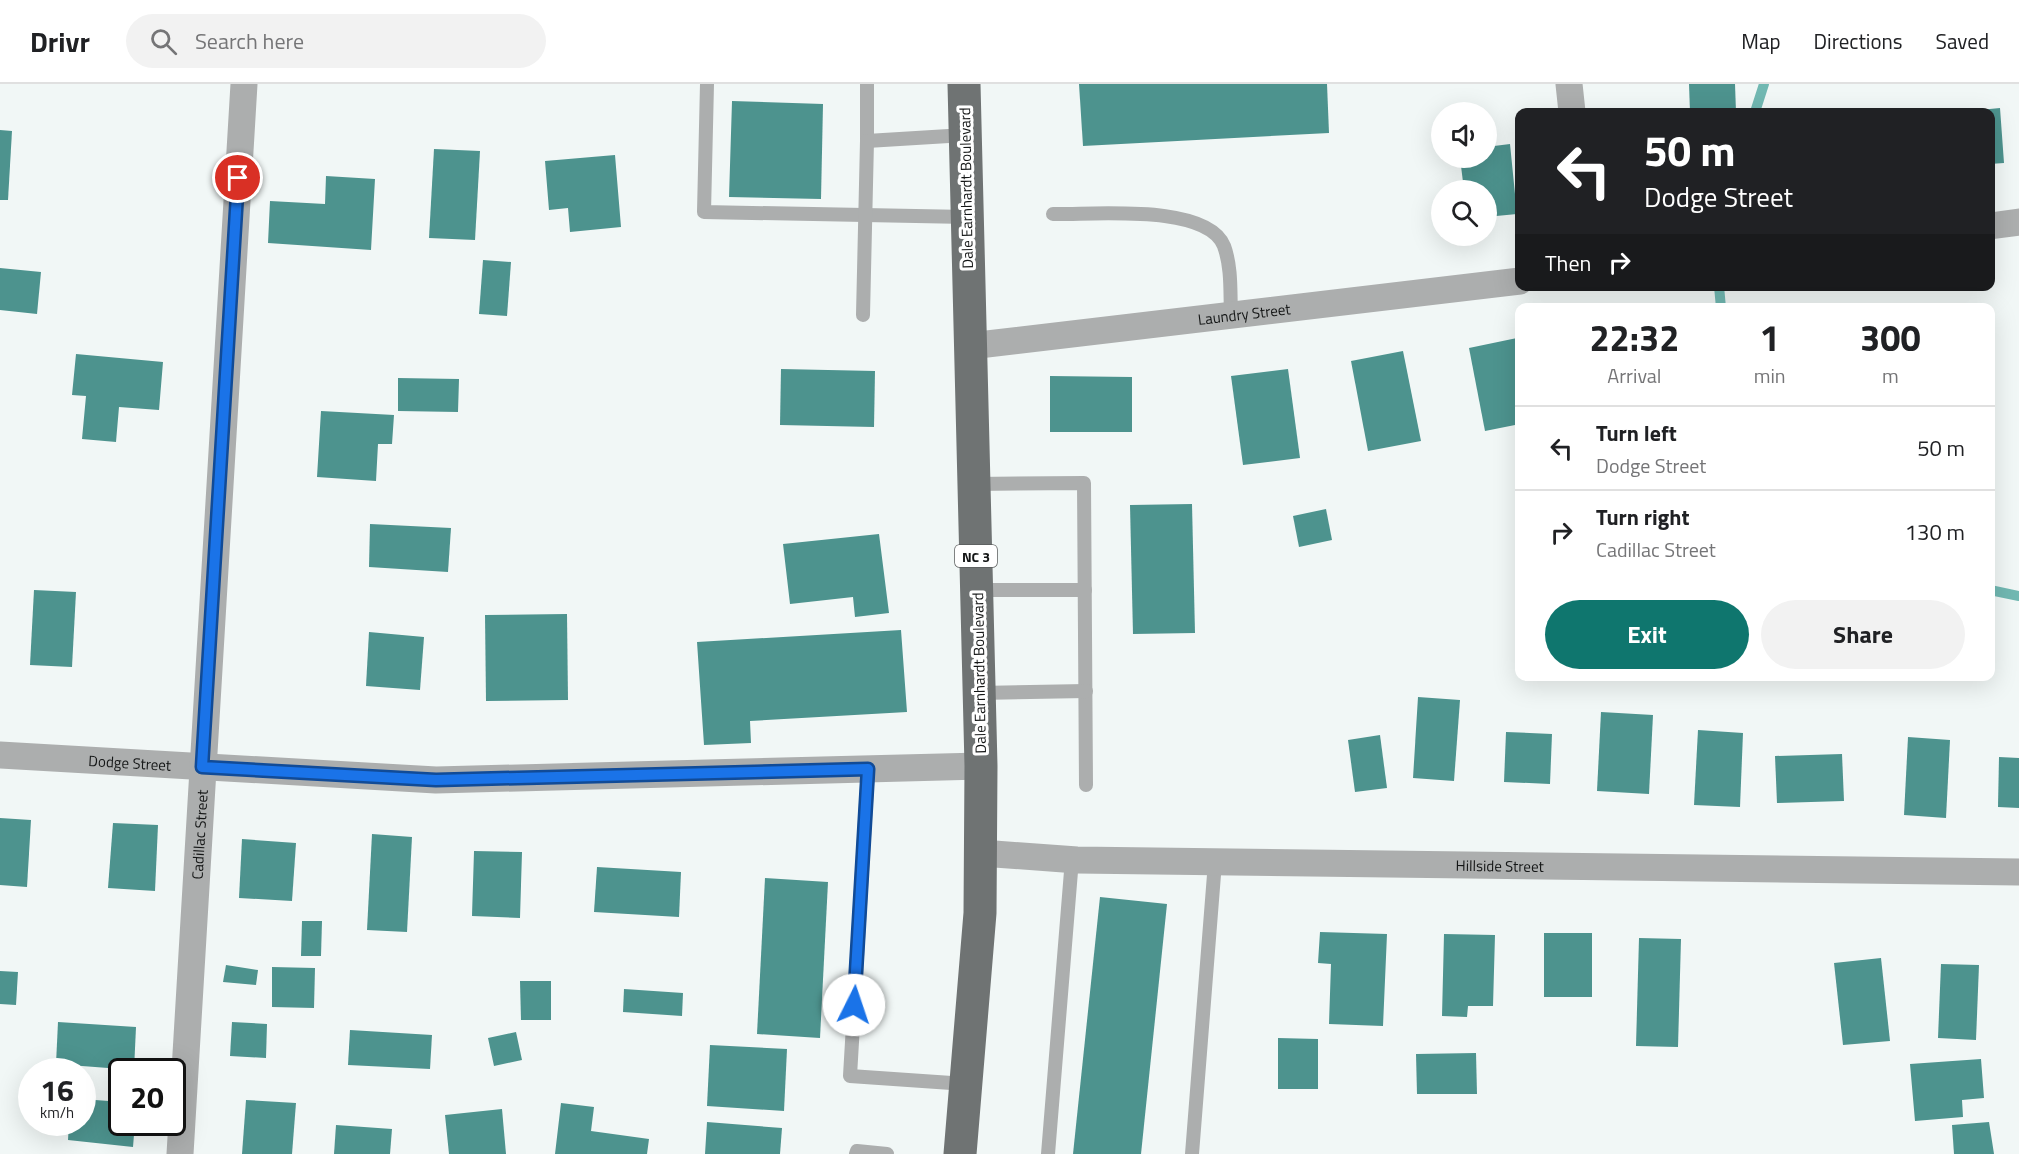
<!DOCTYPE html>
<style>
body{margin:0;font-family:"Titillium Web",sans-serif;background:#f2f2f2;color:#202124;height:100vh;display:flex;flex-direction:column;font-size:22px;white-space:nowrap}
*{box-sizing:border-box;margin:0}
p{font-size:20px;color:#757577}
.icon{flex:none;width:33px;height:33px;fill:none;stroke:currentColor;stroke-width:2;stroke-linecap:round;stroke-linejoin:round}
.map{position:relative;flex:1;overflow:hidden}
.details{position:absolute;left:1515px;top:219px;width:480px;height:378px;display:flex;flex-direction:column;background:#fff;border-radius:12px;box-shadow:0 6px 24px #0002}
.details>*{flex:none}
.guide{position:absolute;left:1515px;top:24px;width:480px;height:183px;border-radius:12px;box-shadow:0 6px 24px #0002;background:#202124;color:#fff;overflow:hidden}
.controls{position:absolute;left:1431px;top:18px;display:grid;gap:12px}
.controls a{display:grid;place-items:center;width:66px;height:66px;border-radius:50%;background:#fff;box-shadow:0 6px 24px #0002;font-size:30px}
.speed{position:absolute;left:18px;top:974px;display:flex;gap:12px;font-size:30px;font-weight:700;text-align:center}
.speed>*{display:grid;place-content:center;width:78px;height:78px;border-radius:50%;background:#fff;box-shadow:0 6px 24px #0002;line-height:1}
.speed small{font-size:15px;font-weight:400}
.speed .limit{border:3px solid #111;border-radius:9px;background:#fff;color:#111}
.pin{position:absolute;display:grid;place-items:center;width:51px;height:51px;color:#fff;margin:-26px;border:3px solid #fff;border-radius:50%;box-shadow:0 2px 6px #0007}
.me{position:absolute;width:66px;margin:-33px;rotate:4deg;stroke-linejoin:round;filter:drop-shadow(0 0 4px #0008)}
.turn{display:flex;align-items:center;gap:21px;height:126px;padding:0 30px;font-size:27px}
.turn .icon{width:78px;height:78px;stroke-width:2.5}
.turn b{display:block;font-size:42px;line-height:51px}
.then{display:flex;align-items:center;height:57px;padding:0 30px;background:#0003;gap:12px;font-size:22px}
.eta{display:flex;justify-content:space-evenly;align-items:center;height:102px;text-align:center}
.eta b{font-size:36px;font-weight:700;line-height:42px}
.button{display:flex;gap:12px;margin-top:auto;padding:12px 30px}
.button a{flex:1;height:69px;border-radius:36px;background:#0f766e;color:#fff;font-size:24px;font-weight:700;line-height:69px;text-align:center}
.button a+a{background:#f2f2f2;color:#202124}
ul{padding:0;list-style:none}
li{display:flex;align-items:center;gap:18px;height:84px;padding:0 30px;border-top:2px solid #e0e0e0}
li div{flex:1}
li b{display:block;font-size:22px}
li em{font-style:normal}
header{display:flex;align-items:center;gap:36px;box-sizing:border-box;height:84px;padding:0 30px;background:#fff;border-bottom:2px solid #e0e0e0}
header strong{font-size:28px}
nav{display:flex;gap:33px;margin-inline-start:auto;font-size:21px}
.search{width:420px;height:54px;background:#f2f2f2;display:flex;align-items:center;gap:15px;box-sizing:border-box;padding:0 21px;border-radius:33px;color:#757577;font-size:22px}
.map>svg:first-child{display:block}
</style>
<header>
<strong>Drivr</strong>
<div class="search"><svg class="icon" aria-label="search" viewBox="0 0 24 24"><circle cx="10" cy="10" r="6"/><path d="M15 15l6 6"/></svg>Search here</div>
<nav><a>Map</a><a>Directions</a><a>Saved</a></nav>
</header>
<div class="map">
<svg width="2019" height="1070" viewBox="0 0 2019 1070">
<rect width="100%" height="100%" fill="#f1f7f6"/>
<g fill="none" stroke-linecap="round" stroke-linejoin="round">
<g stroke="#71b8b2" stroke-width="10">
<path d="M1755 28 1764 0"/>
<path d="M1719 202 1721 224"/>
<path d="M1990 506 2019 512"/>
</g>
</g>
<g fill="#4d938e">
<path d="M1079 0H1327L1329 49 1083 62Z"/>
<path d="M1689 0H1735L1736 28H1690Z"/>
<path d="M732 17 823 20 821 115 729 113Z"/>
<path d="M2000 24 2004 79 1990 80V28H1969V27Z"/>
<path d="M0 46 12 47 8 116H0Z"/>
<path d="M1510 60 1517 130 1486 133V106H1464L1460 74H1486V63Z"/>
<path d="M434 65 480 67 475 156 429 154Z"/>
<path d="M615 71 621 143 570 148 568 124 549 126 545 77Z"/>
<path d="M326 92 375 95 371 166 268 159 270 117 325 120Z"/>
<path d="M483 176 511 178 507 232 479 230Z"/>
<path d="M0 184 41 188 37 230 0 226Z"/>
<path d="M1517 254 1520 265V340L1485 347 1469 264Z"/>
<path d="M1403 267 1421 357 1368 367 1351 277Z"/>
<path d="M76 270 163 278 159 326 119 323 116 358 82 355 86 312 72 311Z"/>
<path d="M781 285 875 287 874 343 780 341Z"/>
<path d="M1288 285 1300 374 1243 381 1231 292Z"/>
<path d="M1050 292 1132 293V348H1050Z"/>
<path d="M398 294 459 295 458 328 398 327Z"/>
<path d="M321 327 394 331 392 360H378L376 397 317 393Z"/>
<path d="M1192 420 1195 549 1133 550 1130 421Z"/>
<path d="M1326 425 1332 456 1299 463 1293 432Z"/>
<path d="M370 440 451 444 448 488 369 483Z"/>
<path d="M879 450 889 529 855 533 853 513 790 520 783 460Z"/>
<path d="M34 506 76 508 72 583 30 581Z"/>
<path d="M567 530 568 616 486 617 485 531Z"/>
<path d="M901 546 907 628 750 637 751 659 704 661 697 558Z"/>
<path d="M369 548 424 553 420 606 366 602Z"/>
<path d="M1418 613 1460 616 1454 697 1413 694Z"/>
<path d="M1601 628 1653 631 1649 710 1597 707Z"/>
<path d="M1698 646 1743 649 1740 723 1694 721Z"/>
<path d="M1506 648 1552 650 1550 700 1504 698Z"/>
<path d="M1380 651 1387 704 1355 708 1348 656Z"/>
<path d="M1908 653 1950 656 1946 734 1904 731Z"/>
<path d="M1842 670 1844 717 1777 719 1775 672Z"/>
<path d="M1999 673 2019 674V724L1998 723Z"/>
<path d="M0 734 31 736 27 803 0 801Z"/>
<path d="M113 739 158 741 155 807 108 804Z"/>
<path d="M372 750 412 753 407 848 367 846Z"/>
<path d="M242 755 296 759 292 817 239 814Z"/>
<path d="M474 767 522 768 520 834 472 832Z"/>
<path d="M597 783 681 788 679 833 594 828Z"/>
<path d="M765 794 828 798 820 954 757 950Z"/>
<path d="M1100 813 1167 820 1141 1070H1073Z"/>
<path d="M302 837H322L321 872H301Z"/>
<path d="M1320 848 1387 850 1383 942 1329 940 1331 880 1318 879Z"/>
<rect x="1544" y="849" width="48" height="64"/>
<path d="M1444 850 1495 851 1493 922H1468L1467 933 1442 932Z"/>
<path d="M1639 854 1681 855 1678 963 1636 962Z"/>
<path d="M1881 874 1890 957 1843 961 1834 879Z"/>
<path d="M1941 880 1979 881 1976 956 1938 954Z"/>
<path d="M226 881 258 886 256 901 223 898Z"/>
<path d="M272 883 315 884 314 924 272 923Z"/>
<path d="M0 887 18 888 16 921 0 920Z"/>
<path d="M520 897H551V936H521Z"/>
<path d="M624 905 683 909 682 932 623 928Z"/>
<path d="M58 938 136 943 134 986 56 980Z"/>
<path d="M232 938 267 940 266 974 230 972Z"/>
<path d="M350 946 432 951 430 985 348 981Z"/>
<path d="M516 948 522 976 494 982 488 954Z"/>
<path d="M1278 954 1318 955V1005H1278Z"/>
<path d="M710 961 787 965 784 1027 707 1022Z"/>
<path d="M1476 969 1477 1010H1417L1416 970Z"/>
<path d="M1981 975 1984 1014 1962 1016 1963 1033 1915 1037 1910 980Z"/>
<path d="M82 1015 122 1018V1038H135L133 1063 68 1056 69 1038H82Z"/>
<path d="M246 1016 296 1019 292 1070H242Z"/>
<path d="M561 1019 594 1023 591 1047 649 1055 647 1070H555Z"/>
<path d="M502 1025 506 1070H449L445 1031Z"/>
<path d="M707 1038 782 1044 780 1070H705Z"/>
<path d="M1989 1038 1994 1070H1954L1952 1041Z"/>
<path d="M336 1041 392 1045 390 1070H334Z"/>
</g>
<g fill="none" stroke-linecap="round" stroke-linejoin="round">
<g stroke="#acaeae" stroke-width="14">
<path d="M707 0 704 128 967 133"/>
<path d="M867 0V57L965 51"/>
<path d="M1053 130C1092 131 1207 119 1224 162 1232 184 1230 209 1231 231"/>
<path d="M863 231 867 57"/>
<path d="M974 400 1084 399 1086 701"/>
<path d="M977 506H1085"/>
<path d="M979 609 1086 607"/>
<path d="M868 685 850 992 966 1000"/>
<path d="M856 1070 857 1067 887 1070"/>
<path d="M1048 1070 1072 775"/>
<path d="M1192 1070 1215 778"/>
</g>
<g stroke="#acaeae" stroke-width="27">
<path d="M1569 0 1572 28"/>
<path d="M1990 142 2019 138"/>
<path id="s1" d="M970 262 1520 197"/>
<path id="s2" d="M0 671 436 696 981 682"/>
<path id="s3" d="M981 769 1077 776 2019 788"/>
<path id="s4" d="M180 1070 244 0"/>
</g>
<path stroke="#6f7373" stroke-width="33" d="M960 1070 980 829 981 682 964 0"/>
</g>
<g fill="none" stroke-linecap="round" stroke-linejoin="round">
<defs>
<path id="route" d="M238 94 202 683 436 696 868 685 854 921"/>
</defs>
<use href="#route" stroke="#114b97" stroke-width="15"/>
<use href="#route" stroke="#1a73e8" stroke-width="10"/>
</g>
<g text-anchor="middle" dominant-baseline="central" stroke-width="6" stroke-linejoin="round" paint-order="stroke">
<rect fill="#fff" stroke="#5a5c5c" stroke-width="1.5" x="955" y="461" width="42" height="22" rx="4.5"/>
<g font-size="14" font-weight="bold" fill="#141616">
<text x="976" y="472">NC 3</text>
</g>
<g font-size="15" fill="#141616" stroke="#fff">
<text transform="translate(966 104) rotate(-91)">Dale Earnhardt Boulevard</text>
<text stroke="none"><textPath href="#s1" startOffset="276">Laundry Street</textPath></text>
<text transform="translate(979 589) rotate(-91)">Dale Earnhardt Boulevard</text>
<text stroke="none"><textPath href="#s2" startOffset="130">Dodge Street</textPath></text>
<text stroke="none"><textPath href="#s4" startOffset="320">Cadillac Street</textPath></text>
<text stroke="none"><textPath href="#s3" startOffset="519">Hillside Street</textPath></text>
</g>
</g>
</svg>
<div class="controls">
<a><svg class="icon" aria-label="sound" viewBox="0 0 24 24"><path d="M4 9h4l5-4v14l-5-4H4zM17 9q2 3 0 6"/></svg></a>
<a><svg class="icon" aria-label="search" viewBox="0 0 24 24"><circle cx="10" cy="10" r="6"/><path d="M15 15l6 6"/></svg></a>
</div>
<div class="speed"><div>16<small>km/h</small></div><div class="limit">20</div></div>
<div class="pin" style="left:238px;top:94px;background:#d93025"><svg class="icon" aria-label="arrive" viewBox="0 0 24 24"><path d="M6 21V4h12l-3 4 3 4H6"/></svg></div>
<svg class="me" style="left:854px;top:921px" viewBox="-20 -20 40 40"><circle r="19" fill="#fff"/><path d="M0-13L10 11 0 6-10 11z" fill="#1a73e8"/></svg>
<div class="guide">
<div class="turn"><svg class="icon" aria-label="left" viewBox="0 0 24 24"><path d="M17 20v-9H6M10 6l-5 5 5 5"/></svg><div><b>50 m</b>Dodge Street</div></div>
<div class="then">Then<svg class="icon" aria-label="right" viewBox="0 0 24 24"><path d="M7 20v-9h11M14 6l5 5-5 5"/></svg></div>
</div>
<section class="details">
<div class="eta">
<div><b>22:32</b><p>Arrival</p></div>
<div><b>1</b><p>min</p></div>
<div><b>300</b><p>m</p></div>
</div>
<ul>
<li><svg class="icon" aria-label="left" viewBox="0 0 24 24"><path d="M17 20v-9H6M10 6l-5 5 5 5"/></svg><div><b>Turn left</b><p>Dodge Street</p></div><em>50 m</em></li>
<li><svg class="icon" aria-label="right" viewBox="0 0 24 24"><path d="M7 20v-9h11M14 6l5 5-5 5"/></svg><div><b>Turn right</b><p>Cadillac Street</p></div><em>130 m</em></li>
</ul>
<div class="button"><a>Exit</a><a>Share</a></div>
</section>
</div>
